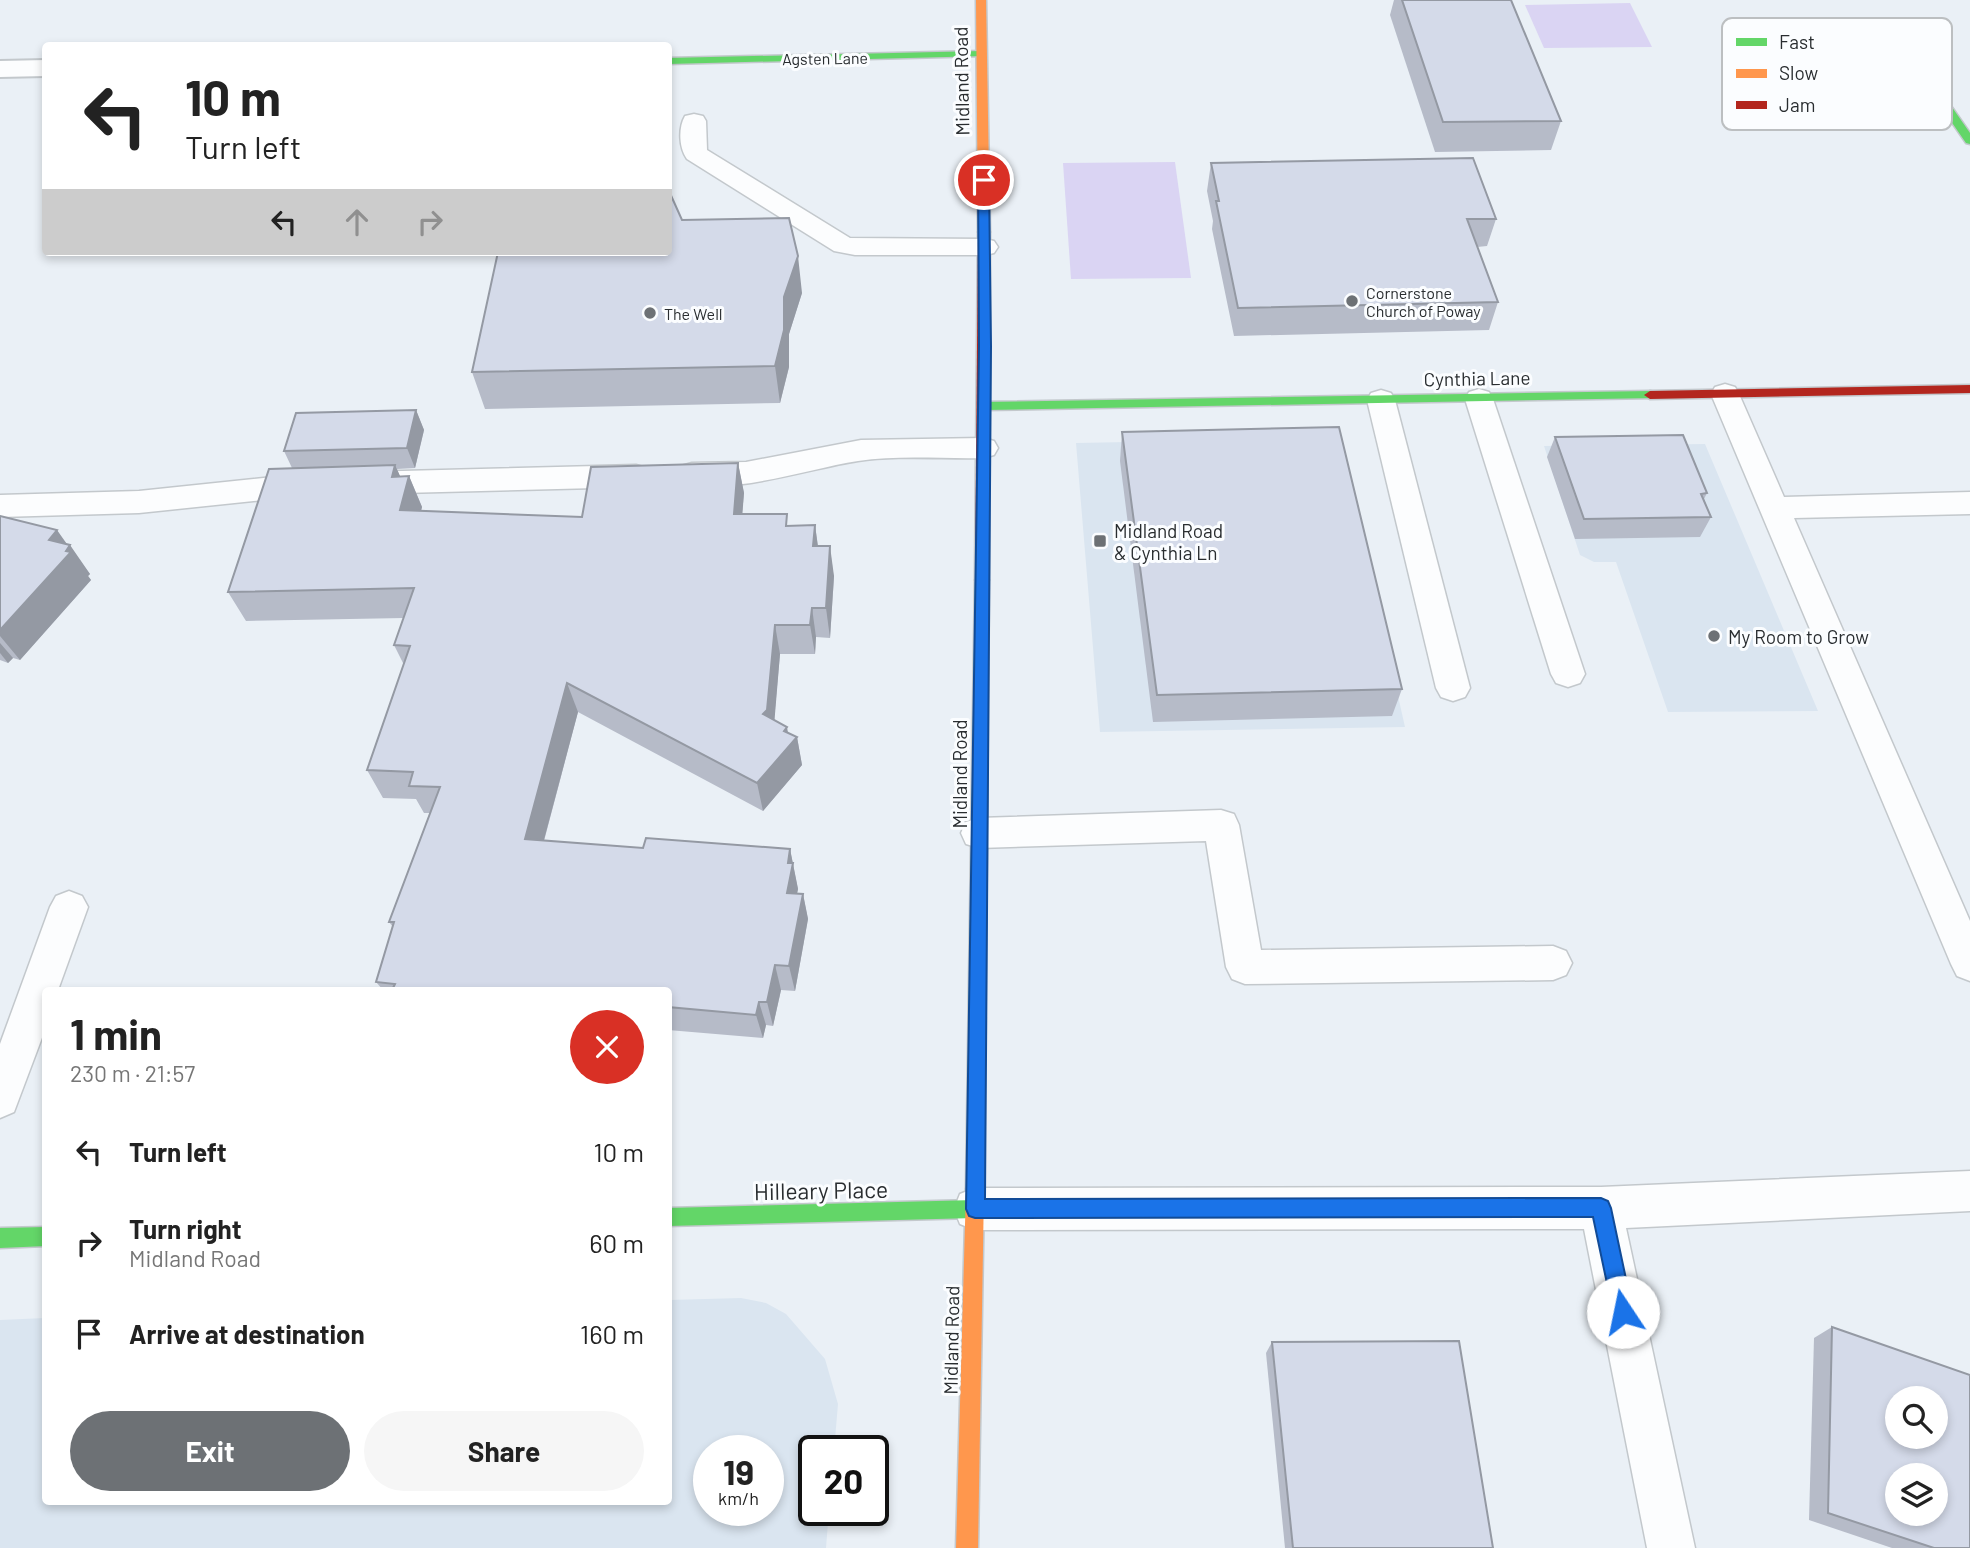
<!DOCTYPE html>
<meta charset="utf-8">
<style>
body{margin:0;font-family:Barlow,sans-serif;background:#f6f6f6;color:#222;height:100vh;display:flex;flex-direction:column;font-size:26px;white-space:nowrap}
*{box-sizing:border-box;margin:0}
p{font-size:23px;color:#767676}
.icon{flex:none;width:38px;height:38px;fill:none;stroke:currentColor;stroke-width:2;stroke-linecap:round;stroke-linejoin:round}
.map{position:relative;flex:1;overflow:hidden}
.drawer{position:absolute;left:42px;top:987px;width:630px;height:518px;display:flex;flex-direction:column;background:#fff;border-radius:7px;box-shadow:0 4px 10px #0003}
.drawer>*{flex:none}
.top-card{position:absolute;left:42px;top:42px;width:630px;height:214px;border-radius:7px;box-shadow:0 4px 10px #0003;background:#fff;color:#222;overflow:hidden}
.fabs{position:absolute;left:1885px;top:1386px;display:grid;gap:14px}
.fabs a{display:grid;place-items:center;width:63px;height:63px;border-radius:50%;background:#fff;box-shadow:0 4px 10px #0003;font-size:35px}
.speed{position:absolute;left:693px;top:1435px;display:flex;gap:14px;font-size:35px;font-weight:700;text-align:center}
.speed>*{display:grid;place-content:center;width:91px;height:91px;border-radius:50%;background:#fff;box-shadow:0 4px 10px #0003;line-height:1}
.speed small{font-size:18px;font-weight:400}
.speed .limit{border:4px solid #111;border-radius:10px;background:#fff;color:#111}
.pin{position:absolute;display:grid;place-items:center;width:60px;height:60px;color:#fff;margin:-30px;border:4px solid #fff;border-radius:50%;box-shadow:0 2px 7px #0007}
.me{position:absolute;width:77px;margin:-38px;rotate:349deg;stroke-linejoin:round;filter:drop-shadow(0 0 5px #0008)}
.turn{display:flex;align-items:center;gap:24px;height:147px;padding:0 28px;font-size:32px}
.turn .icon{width:91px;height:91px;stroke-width:2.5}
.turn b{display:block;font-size:49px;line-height:60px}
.lanes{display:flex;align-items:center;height:66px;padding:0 28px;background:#0003;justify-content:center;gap:35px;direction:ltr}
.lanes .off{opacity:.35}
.round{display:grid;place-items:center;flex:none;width:74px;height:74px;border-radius:37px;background:#f6f6f6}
.overview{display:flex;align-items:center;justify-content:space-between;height:119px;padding:0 28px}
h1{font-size:42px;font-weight:700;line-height:52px}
.primary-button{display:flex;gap:14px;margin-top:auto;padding:14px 28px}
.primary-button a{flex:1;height:80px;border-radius:42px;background:#6d7175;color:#fff;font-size:28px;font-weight:700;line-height:80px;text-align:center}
.primary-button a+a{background:#f6f6f6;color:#222}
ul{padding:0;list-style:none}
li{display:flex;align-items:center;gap:21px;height:91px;padding:0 28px}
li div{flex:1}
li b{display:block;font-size:26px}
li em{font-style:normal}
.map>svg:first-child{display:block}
</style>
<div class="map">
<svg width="1970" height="1548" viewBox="0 0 1970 1548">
<rect width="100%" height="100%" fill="#eaf0f6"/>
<g fill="#dae5f0" fill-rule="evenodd">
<path d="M1340 438 1405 727 1100 732 1076 443Z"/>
<path d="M1705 444 1818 711 1668 712 1616 562H1594L1580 555 1544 446Z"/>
<path d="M741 1298 766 1303 786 1314 825 1359 838 1404 834 1451H814V1510H829L826 1548H0V1320L45 1318 46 1502H668L669 1300ZM709 1451H768V1510H709Z"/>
</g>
<g fill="#dad4f3">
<path d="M1630 3 1652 47 1544 48 1525 5Z"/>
<path d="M1175 162 1191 278 1071 279 1063 163Z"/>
</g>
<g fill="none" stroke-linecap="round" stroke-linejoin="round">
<defs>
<g id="lane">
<path d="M694 114 703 116 706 121 707 150 850 238 985 239 994 241 998 247 994 253 985 255H855L834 251 687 159C679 148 678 128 685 116Z"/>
<path d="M1725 384 1735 387 1739 394 1784 497 1970 492V514L1794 518 1970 921V981L1957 976 1951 964 1711 394 1715 387Z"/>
<path d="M1479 389 1489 392 1493 399 1585 674 1580 683 1568 687 1556 683 1551 674 1465 399 1469 392Z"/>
<path d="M1381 390 1391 393 1395 400 1470 688 1465 697 1453 701 1441 697 1436 688 1367 400 1371 393Z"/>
<path d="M983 438 994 441 998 448 994 455 983 458C943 459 897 455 858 461 806 469 732 496 681 482L677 474 681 466 692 463 746 462 861 440Z"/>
<path d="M636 465 647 468 651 476 647 484 636 487 363 494 352 491 348 483 352 475 363 472Z"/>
<path d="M311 473 322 476 326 484 322 492 311 495 139 513 0 517V495L139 491Z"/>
<path d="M1221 810 1234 814 1239 825 1261 950 1553 946 1566 951 1572 963 1566 975 1553 980 1245 984 1232 979 1226 967 1206 841 979 848 966 844 961 833 966 822 979 818Z"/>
<path d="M69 891 82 896 88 907 58 990H46V1027L14 1112 0 1118V1044L50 907 56 896Z"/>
<path d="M1970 1171V1211L1626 1228 1695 1548H1647L1584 1229 975 1230 960 1224 954 1209 960 1194 975 1188 1601 1187Z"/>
</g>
<path id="street" d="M46 60V76L0 77V61Z"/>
<g id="fast">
<path d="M981 51 985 52V56L668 64V58Z"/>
<path d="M1916 67H1924L1970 133V144L1966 143 1915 69Z"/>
<path d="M1650 391 1655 392V398L984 410 977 406 984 402Z"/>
<path d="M982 575 989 580 984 1189 982 1195 975 1198 968 1195 966 1189 975 580Z"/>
<path d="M975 1200 982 1202 984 1209 982 1216 975 1218 668 1226V1208Z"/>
<path d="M46 1227V1246L0 1248V1228Z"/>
</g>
<g id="slow">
<path d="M976 0H986L990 232 984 236 978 232Z"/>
<path d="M975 1180 982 1183 984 1189 978 1548H956L966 1189 968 1183Z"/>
</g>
<g id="jam">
<path d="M984 228 990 232 989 580 982 585 975 580 978 232Z"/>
<path d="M1970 385V393L1650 399 1644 395 1650 391Z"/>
</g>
</defs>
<use href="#lane" stroke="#c3c8cc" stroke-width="3"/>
<use href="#street" stroke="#c3c8cc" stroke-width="4"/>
<use href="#fast" stroke="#c3c8cc" stroke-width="3"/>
<use href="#slow" stroke="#c3c8cc" stroke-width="3"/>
<use href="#jam" stroke="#c3c8cc" stroke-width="3"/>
<use href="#lane" fill="#fcfdfe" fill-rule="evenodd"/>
<use href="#street" fill="#fcfdfe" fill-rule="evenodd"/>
<use href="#fast" fill="#63d668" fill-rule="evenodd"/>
<use href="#slow" fill="#ff974d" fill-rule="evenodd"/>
<use href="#jam" fill="#b3261e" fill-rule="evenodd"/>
</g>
<g fill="#b6bbc8">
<path d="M1394 0H1511L1561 121 1551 150 1435 152 1390 15Z"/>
<path d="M1211 163 1496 219 1487 246 1477 247 1498 302 1489 330 1234 336 1212 229 1213 221 1207 191Z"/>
<path d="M682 220 802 293 789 334V367L780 403 485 409 472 372Z"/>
<path d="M416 410 424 430 415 468 397 469 400 477 409 476 422 507 421 511 582 517 738 463 744 493 742 514 789 526 815 525 818 546 834 576 830 638 816 637 815 654H780L774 720 788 733 797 737 802 765 763 811 578 712 544 841 643 848 790 849 798 889 797 893 803 894 808 919 795 991 781 990 773 1026 766 1025 763 1038 668 1030V990H383L376 982 393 927 389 922 431 813H424L416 799 383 798 367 770 404 665 394 645 404 618 246 621 228 592 292 468 284 451Z"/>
<path d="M1122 432 1402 689 1392 716 1153 722 1120 461Z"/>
<path d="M1555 437 1707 493 1704 499 1711 517 1700 537 1575 539 1547 457Z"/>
<path d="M0 516 67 545 90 574 88 576 91 580 20 660 13 658 8 663 0 660Z"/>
<path d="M1832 1327 1970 1548H1892L1809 1520 1814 1338Z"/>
<path d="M1272 1342 1493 1548H1285L1266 1353Z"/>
</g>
<g fill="#9499a3">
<path d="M798 256 802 293 789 334V367L780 403 775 366 784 297Z"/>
<path d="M416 410 424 430 415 468 407 448Z"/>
<path d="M738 463 744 493 740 544 734 514Z"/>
<path d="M395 465 406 489 409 476 422 507 413 540 400 510 392 477Z"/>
<path d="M815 525 819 555 813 546Z"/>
<path d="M57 530 69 547 70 545 90 574 88 576 91 580 20 660 0 636V630L49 540Z"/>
<path d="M830 546 834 576 830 638 826 608Z"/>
<path d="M812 608 816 637 815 654 810 625Z"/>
<path d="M775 625 780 654 773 738 763 714Z"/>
<path d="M0 643 13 658 8 663 0 653Z"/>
<path d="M567 683 578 712 537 866 525 839Z"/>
<path d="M787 727 790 745 797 737 802 765 763 811 757 783 784 731Z"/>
<path d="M790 849 798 889 792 918 787 893 788 863Z"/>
<path d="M803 894 808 919 795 991 789 966Z"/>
<path d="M775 965 781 990 773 1026 767 1002Z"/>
<path d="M759 1002 766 1025 763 1038 756 1015Z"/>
</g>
<g fill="#d4dae9" stroke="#9499a3" stroke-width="2" fill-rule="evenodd">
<path d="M1402 0H1511L1561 121 1443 122Z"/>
<path d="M1473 158 1496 219H1467L1498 302 1238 308 1216 201H1219L1211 163Z"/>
<path d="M669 191 682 220 789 218 798 256 784 297V330L775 366 472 372 498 252H668Z"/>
<path d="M416 410 407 448 284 451 296 413Z"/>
<path d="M1339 427 1402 689 1157 695 1122 432Z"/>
<path d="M1683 435 1707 493 1701 494 1711 517 1584 519 1555 437Z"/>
<path d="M738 463 734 514H787L786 526 815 525 813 546H830L826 608H812L810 625H775L767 710 763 714 787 727 784 731 797 737 757 783 567 683 525 839 643 848 646 838 790 849 788 863H793L787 893 803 894 789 966 775 965 767 1002H759L756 1015 668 1007V990H392L395 984 376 982 394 922H389L440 787 409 786 413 772 367 770 410 646 394 645 414 588 228 592 269 469 395 465 392 477 409 476 400 510 582 517 591 467Z"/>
<path d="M0 516 57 530 49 540 70 545 66 551 71 552 0 630Z"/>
<path d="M1832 1327 1970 1375V1548H1934L1828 1513ZM1897 1398H1936V1437H1897ZM1897 1475H1936V1514H1897Z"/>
<path d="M1459 1341 1493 1548H1293L1272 1342Z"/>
</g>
<path fill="#1a73e8" stroke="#114b97" stroke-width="2" d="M984 177 989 180 991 346 985 1199 1601 1198 1608 1201 1611 1208 1633 1312 1630 1319 1623 1322 1616 1319 1613 1312 1593 1217 975 1218 969 1216 966 1209 979 346 978 180Z"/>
<g fill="#6d7175" stroke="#fbfdff" stroke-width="2.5">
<circle cx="1352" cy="301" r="7"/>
<circle cx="650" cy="313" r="7"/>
<rect x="1093" y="534" width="14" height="14" rx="3.5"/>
<circle cx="1714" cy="636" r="7"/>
</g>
<g text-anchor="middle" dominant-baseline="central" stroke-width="6" stroke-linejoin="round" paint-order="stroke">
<g font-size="16" fill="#292d30" stroke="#fbfdff">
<text transform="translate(825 58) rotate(-1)">Agsten Lane</text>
</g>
<g font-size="16" fill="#292d30" stroke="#fbfdff" text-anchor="start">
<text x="1366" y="292">Cornerstone<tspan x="1366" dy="18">Church of Poway</tspan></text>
<text x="664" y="313">The Well</text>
</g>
<g font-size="19" fill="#292d30" stroke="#fbfdff">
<text transform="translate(961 81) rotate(-91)">Midland Road</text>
<text transform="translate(1477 378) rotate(-1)">Cynthia Lane</text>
<text transform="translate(959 774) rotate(-90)">Midland Road</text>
<text transform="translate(951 1340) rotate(-89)">Midland Road</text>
</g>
<g font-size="19" fill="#292d30" stroke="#fbfdff" text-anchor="start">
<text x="1114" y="530">Midland Road<tspan x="1114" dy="22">&amp; Cynthia Ln</tspan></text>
<text x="1728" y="636">My Room to Grow</text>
</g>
<g font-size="23" fill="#292d30" stroke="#fbfdff">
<text transform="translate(821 1190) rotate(-1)">Hilleary Place</text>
</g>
</g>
<rect x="1722" y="18" width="230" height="112" rx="10" fill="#fbfdff" stroke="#bcbfc1" stroke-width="2"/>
<rect x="1736" y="38" width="31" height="8" fill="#63d668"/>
<rect x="1736" y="69" width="31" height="9" fill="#ff974d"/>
<rect x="1736" y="101" width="31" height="8" fill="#b3261e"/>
<g font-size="19" fill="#292d30">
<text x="1779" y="49">Fast</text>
<text x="1779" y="80">Slow</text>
<text x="1779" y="112">Jam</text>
</g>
</svg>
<div class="fabs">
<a><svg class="icon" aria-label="search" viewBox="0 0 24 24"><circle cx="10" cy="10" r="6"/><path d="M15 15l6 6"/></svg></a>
<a><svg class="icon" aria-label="layers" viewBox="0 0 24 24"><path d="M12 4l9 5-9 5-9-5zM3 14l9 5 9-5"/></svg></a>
</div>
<div class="speed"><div>19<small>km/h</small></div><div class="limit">20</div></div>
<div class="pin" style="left:984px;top:180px;background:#d93025"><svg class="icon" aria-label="arrive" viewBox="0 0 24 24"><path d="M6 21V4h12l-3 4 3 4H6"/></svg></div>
<svg class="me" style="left:1623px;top:1312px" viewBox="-20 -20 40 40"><circle r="19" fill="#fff"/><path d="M0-13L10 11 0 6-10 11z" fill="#1a73e8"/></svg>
<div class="top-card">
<div class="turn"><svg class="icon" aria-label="left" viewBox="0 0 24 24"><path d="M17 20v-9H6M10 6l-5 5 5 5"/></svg><div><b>10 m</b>Turn left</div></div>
<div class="lanes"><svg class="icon" aria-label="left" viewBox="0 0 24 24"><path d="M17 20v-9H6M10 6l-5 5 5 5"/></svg><svg class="icon off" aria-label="ahead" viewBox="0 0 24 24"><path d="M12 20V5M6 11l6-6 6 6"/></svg><svg class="icon off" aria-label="right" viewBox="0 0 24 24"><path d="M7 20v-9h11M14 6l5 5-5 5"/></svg></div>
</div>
<section class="drawer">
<div class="overview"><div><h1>1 min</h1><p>230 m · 21:57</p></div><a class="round" style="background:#d93025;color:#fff"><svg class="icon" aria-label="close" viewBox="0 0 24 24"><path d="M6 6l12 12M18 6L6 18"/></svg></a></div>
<ul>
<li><svg class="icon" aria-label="left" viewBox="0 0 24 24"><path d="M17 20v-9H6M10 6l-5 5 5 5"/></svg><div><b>Turn left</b></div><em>10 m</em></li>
<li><svg class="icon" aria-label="right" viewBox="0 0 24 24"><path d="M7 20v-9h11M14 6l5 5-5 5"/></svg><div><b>Turn right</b><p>Midland Road</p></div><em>60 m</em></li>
<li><svg class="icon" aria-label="arrive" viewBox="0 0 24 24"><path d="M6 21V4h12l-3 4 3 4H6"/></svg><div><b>Arrive at destination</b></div><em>160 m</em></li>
</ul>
<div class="primary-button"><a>Exit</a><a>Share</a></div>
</section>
</div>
